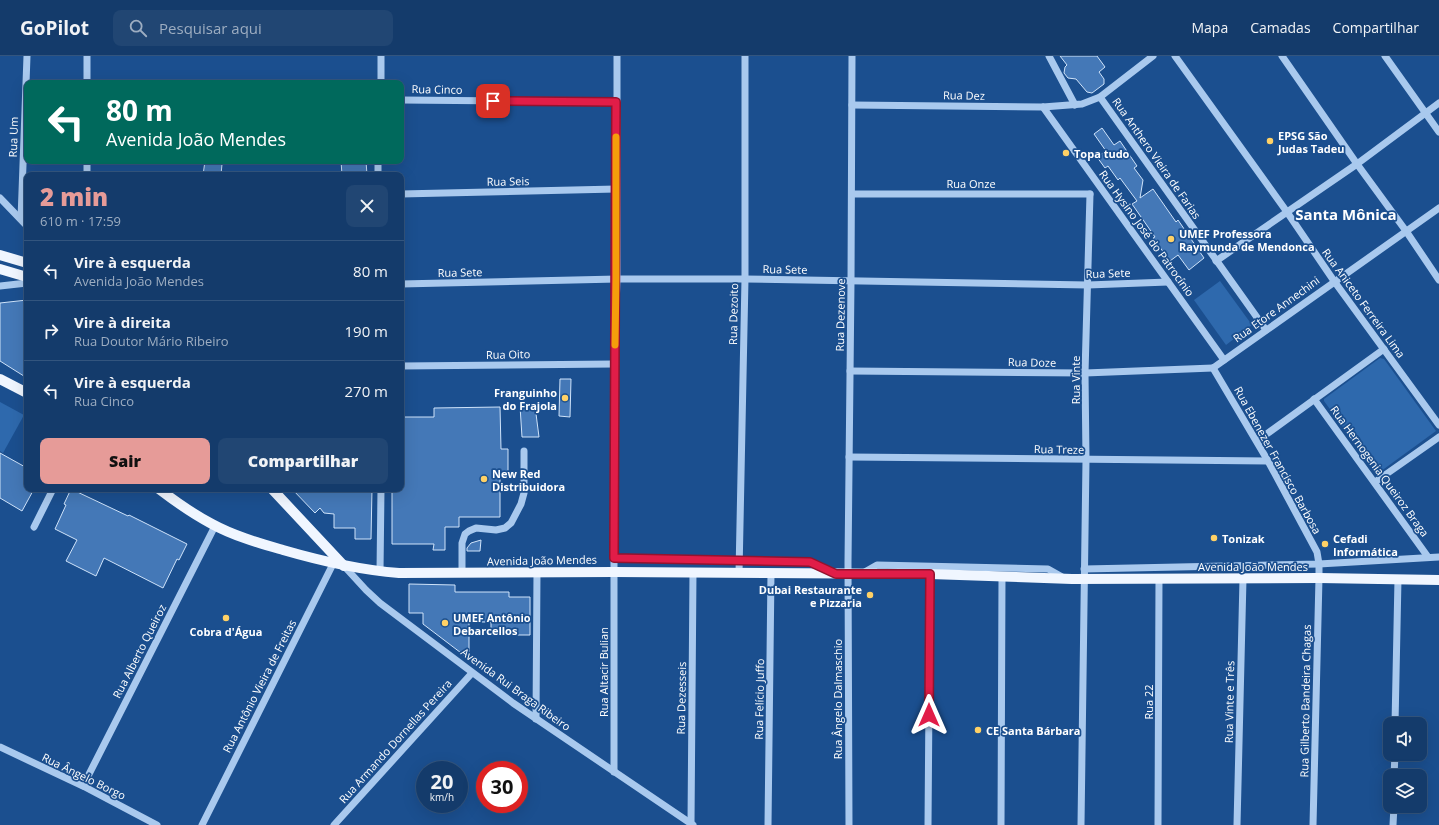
<!DOCTYPE html>
<html lang="pt">
<meta charset="utf-8">
<style>
body{margin:0;font-family:"Open Sans",sans-serif;background:#214673;color:#f1f3f6;height:100vh;display:flex;flex-direction:column;font-size:15px;white-space:nowrap}
*{box-sizing:border-box;margin:0}
p{font-size:13px;color:#9dadc1}
.icon{flex:none;width:22px;height:22px;fill:none;stroke:currentColor;stroke-width:2;stroke-linecap:round;stroke-linejoin:round}
.map{position:relative;flex:1;overflow:hidden}
.sheet{position:absolute;left:24px;top:116px;width:380px;height:320px;display:flex;flex-direction:column;background:#143b6b;border-radius:8px;box-shadow:0 4px 16px #0002,0 0 0 1px #33557e}
.sheet>*{flex:none}
.guide{position:absolute;left:24px;top:24px;width:380px;height:84px;border-radius:8px;box-shadow:0 4px 16px #0002,0 0 0 1px #33557e;background:#00695c;color:#fff;overflow:hidden}
.tools{position:absolute;left:1383px;top:661px;display:grid;gap:8px}
.tools a{display:grid;place-items:center;width:44px;height:44px;border-radius:8px;background:#143b6b;box-shadow:0 4px 16px #0002,0 0 0 1px #33557e;font-size:20px}
.speed{position:absolute;left:416px;top:705px;display:flex;gap:8px;font-size:20px;font-weight:700;text-align:center}
.speed>*{display:grid;place-content:center;width:52px;height:52px;border-radius:50%;background:#143b6b;box-shadow:0 4px 16px #0002,0 0 0 1px #33557e;line-height:1}
.speed small{font-size:10px;font-weight:400}
.speed .limit{border:6px solid #d22;background:#fff;color:#111}
.pin{position:absolute;display:grid;place-items:center;width:34px;height:34px;color:#fff;margin:-17px;border-radius:8px;box-shadow:0 2px 6px #0006}
.me{position:absolute;width:44px;margin:-22px;rotate:0deg;stroke-linejoin:round;filter:drop-shadow(0 0 3px #0008)}
.turn{display:flex;align-items:center;gap:14px;height:84px;padding:0 16px;font-size:18px}
.turn .icon{width:52px;height:52px;stroke-width:2.5}
.turn b{display:block;font-size:28px;line-height:34px}
.round{display:grid;place-items:center;flex:none;width:42px;height:42px;border-radius:8px;background:#214673}
.headline{display:flex;align-items:center;justify-content:space-between;height:68px;padding:0 16px}
h1{font-size:24px;font-weight:800;line-height:30px;color:#e69b98}
.cta{display:flex;gap:8px;margin-top:auto;padding:8px 16px}
.cta a{flex:1;height:46px;border-radius:8px;background:#e69b98;color:#111;font-size:16px;font-weight:800;line-height:46px;text-align:center}
.cta a+a{background:#214673;color:#f1f3f6}
ul{padding:0;list-style:none}
li{display:flex;align-items:center;gap:12px;height:60px;padding:0 16px;border-top:1px solid #33557e}
li div{flex:1}
li b{display:block;font-size:15px}
li em{font-style:normal}
header{display:flex;align-items:center;gap:24px;box-sizing:border-box;height:56px;padding:0 20px;background:#143b6b;border-bottom:1px solid #33557e}
header strong{font-size:19px}
nav{display:flex;gap:22px;margin-inline-start:auto;font-size:14px}
.search{width:280px;height:36px;background:#214673;display:flex;align-items:center;gap:10px;box-sizing:border-box;padding:0 14px;border-radius:8px;color:#9dadc1;font-size:15px}
.map>svg:first-child{display:block}
</style>
<header>
<strong>GoPilot</strong>
<div class="search"><svg class="icon" aria-label="search" viewBox="0 0 24 24"><circle cx="10" cy="10" r="6"/><path d="M15 15l6 6"/></svg>Pesquisar aqui</div>
<nav><a>Mapa</a><a>Camadas</a><a>Compartilhar</a></nav>
</header>
<div class="map">
<svg width="1439" height="769" viewBox="0 0 1439 769">
<rect width="100%" height="100%" fill="#1b4f8f"/>
<g fill="#2e69ad">
<path d="M1220 225 1252 269 1226 289 1194 244Z"/>
<path d="M1380 302 1384 303 1436 375 1377 418 1324 345V343Z"/>
<path d="M0 346 24 359 3 397 0 395Z"/>
</g>
<g fill="#4478b7" stroke="#cfe3fa">
<path d="M1060 0H1097L1105 11 1099 16 1104 23V28L1092 37 1087 36 1076 23 1068 22 1064 17 1065 11 1067 9Z"/>
<path d="M1102 72 1114 89 1120 85 1137 110 1134 112 1143 124 1140 142 1153 133 1176 166 1178 164 1204 202 1189 214 1178 199 1170 205 1153 182 1155 181 1132 148 1137 145 1120 122 1118 124 1108 110 1105 112 1097 101 1106 95 1094 78Z"/>
<path d="M205 105 222 108 221 119H203Z"/>
<path d="M341 105H366L367 119H342Z"/>
<path d="M27 244V322L0 305V247Z"/>
<path d="M560 323H571L570 361 559 360Z"/>
<path d="M520 350H535L539 381H522Z"/>
<path d="M500 351 501 393H508V420H500V461H459V471H445V494H433L434 488H392V433H401V361H434V352Z"/>
<path d="M0 397 27 412V433H34L22 455 0 442Z"/>
<path d="M71 433 128 460 129 459 187 488 179 504 177 503 163 532 104 502 96 520 66 505 77 484 55 473 66 449 64 448Z"/>
<path d="M292 433H372L371 483H355V472H334V458L324 457 320 452 315 457Z"/>
<path d="M481 484 480 495H467V492L471 487Z"/>
<path d="M409 528 455 529V536H509V541H530V579H491V566H469V603L423 568V557H409Z"/>
</g>
<g fill="none" stroke-linecap="round" stroke-linejoin="round">
<g stroke="#a9c9ee" stroke-width="7">
<path d="M87 0V27"/>
<path d="M1049 0 1075 49"/>
<path d="M1175 0 1287 156 1334 225 1439 369"/>
<path d="M1282 0 1357 108 1406 175 1439 224"/>
<path d="M1385 0 1439 76"/>
<path d="M381 27V0"/>
<path d="M1100 41 1266 274"/>
<path d="M401 44 616 46"/>
<path d="M852 49 1043 51 1082 48 1100 41 1153 0"/>
<path d="M1043 51 1224 304"/>
<path d="M87 105V119"/>
<path d="M378 119V105"/>
<path d="M401 138 616 133"/>
<path d="M852 138H1090"/>
<path d="M0 142 27 170"/>
<path d="M21 163 27 0"/>
<path d="M1216 205 1357 108 1439 47"/>
<path d="M401 228 617 223H745L1088 229 1168 226"/>
<path d="M0 230 27 227"/>
<path d="M401 310 614 308"/>
<path d="M1213 312 1268 405 1317 496 1319 508V522L1313 769"/>
<path d="M1213 312 1439 152"/>
<path d="M850 315 1085 317 1213 312"/>
<path d="M1314 343 1428 501"/>
<path d="M1257 385 1384 293"/>
<path d="M849 401 1268 405"/>
<path d="M1375 426 1439 381"/>
<path d="M34 471 53 433"/>
<path d="M614 502 810 506 832 516"/>
<path d="M344 510 366 534 380 547 513 647 693 769"/>
<path d="M1084 513 1319 508 1439 501"/>
<path d="M380 516 381 433"/>
<path d="M462 517V487L465 478 469 475 476 472 496 474 505 472 511 467 521 448 524 437V395"/>
<path d="M739 517 745 223V0"/>
<path d="M863 517 877 509 1048 513 1064 522"/>
<path d="M536 663 537 516"/>
<path d="M1395 668 1398 523"/>
<path d="M0 691 83 730 157 769"/>
<path d="M614 716V308L617 223V0"/>
<path d="M1394 720 1395 698"/>
<path d="M83 730 215 470"/>
<path d="M691 768 693 516"/>
<path d="M202 769 335 504"/>
<path d="M334 769 472 617"/>
<path d="M768 769 771 517"/>
<path d="M849 769 848 507 851 226 852 0"/>
<path d="M928 769 930 518"/>
<path d="M1001 769 1002 520"/>
<path d="M1081 769 1086 404 1085 317 1090 138"/>
<path d="M1158 769 1159 522"/>
<path d="M1237 769 1243 523"/>
<path d="M1393 769 1394 750"/>
</g>
<g stroke="#f0f6ff" stroke-width="10">
<path d="M0 199 27 207"/>
<path d="M0 213 27 221"/>
<path d="M0 323 27 337"/>
<path d="M159 433C176 446 193 458 212 468 234 480 259 487 283 494 321 505 360 514 399 517L614 516 930 518 1072 523 1319 522 1439 524"/>
<path d="M272 433 344 510"/>
</g>
</g>
<g fill="none" stroke-linecap="round" stroke-linejoin="round">
<defs>
<path id="route" d="M493 45 616 46C616 198 615 350 614 502L810 506 836 518H930L929 659"/>
</defs>
<use href="#route" stroke="#92132f" stroke-width="10"/>
<use href="#route" stroke="#e11d48" stroke-width="7"/>
<path stroke="#f59e0b" stroke-width="7" d="M615 289 616 223V81"/>
</g>
<g fill="#ffd166" stroke="#1b4f8f" stroke-width="1.5">
<circle cx="1270" cy="85" r="4"/>
<circle cx="1066" cy="97" r="4"/>
<circle cx="1171" cy="183" r="4"/>
<circle cx="565" cy="342" r="4"/>
<circle cx="484" cy="423" r="4"/>
<circle cx="1214" cy="482" r="4"/>
<circle cx="1325" cy="488" r="4"/>
<circle cx="870" cy="539" r="4"/>
<circle cx="226" cy="562" r="4"/>
<circle cx="445" cy="567" r="4"/>
<circle cx="978" cy="674" r="4"/>
</g>
<g text-anchor="middle" dominant-baseline="central" stroke-width="3.5" stroke-linejoin="round" paint-order="stroke">
<g font-size="11" fill="#fff" stroke="#1b4f8f">
<text transform="translate(437 33) rotate(1)">Rua Cinco</text>
<text transform="translate(964 39) rotate(1)">Rua Dez</text>
<text transform="translate(13 81) rotate(-88)">Rua Um</text>
<text transform="translate(1157 102) rotate(55)">Rua Anthero Vieira de Farias</text>
<text transform="translate(508 125) rotate(-1)">Rua Seis</text>
<text x="971" y="127">Rua Onze</text>
<text transform="translate(1147 177) rotate(54)">Rua Hysino José do Patrocínio</text>
<text transform="translate(785 213) rotate(1)">Rua Sete</text>
<text transform="translate(460 216) rotate(-1)">Rua Sete</text>
<text transform="translate(1108 217) rotate(-2)">Rua Sete</text>
<text transform="translate(1364 247) rotate(54)">Rua Aniceto Ferreira Lima</text>
<text transform="translate(1276 253) rotate(-36)">Rua Etore Annechini</text>
<text transform="translate(733 258) rotate(-89)">Rua Dezoito</text>
<text transform="translate(840 259) rotate(-89)">Rua Dezenove</text>
<text transform="translate(508 298) rotate(-1)">Rua Oito</text>
<text transform="translate(1032 306) rotate(1)">Rua Doze</text>
<text transform="translate(1075 324) rotate(-90)">Rua Vinte</text>
<text transform="translate(1059 393) rotate(1)">Rua Treze</text>
<text transform="translate(1278 404) rotate(61)">Rua Ebenezer Francisco Barbosa</text>
<text transform="translate(1380 415) rotate(54)">Rua Hernogenia Queiroz Braga</text>
<text transform="translate(542 504) rotate(-1)">Avenida João Mendes</text>
<text x="1253" y="510">Avenida João Mendes</text>
<text transform="translate(139 595) rotate(-63)">Rua Alberto Queiroz</text>
<text transform="translate(603 616) rotate(-90)">Rua Altacir Bulian</text>
<text transform="translate(259 630) rotate(-63)">Rua Antônio Vieira de Freitas</text>
<text transform="translate(516 633) rotate(36)">Avenida Rui Braga Ribeiro</text>
<text transform="translate(681 642) rotate(-89)">Rua Dezesseis</text>
<text transform="translate(759 643) rotate(-89)">Rua Felício Juffo</text>
<text transform="translate(837 643) rotate(-90)">Rua Ângelo Dalmaschio</text>
<text transform="translate(1305 645) rotate(-89)">Rua Gilberto Bandeira Chagas</text>
<text transform="translate(1148 646) rotate(-90)">Rua 22</text>
<text transform="translate(1229 646) rotate(-89)">Rua Vinte e Três</text>
<text transform="translate(395 685) rotate(-48)">Rua Armando Dornellas Pereira</text>
<text transform="translate(84 720) rotate(26)">Rua Ângelo Borgo</text>
</g>
<g font-size="11" font-weight="bold" fill="#fff" stroke="#1b4f8f" text-anchor="start">
<text x="1278" y="79">EPSG São<tspan x="1278" dy="13">Judas Tadeu</tspan></text>
<text x="1074" y="97">Topa tudo</text>
<text x="1179" y="177">UMEF Professora<tspan x="1179" dy="13">Raymunda de Mendonca</tspan></text>
<text x="557" y="336" text-anchor="end">Franguinho<tspan x="557" dy="13">do Frajola</tspan></text>
<text x="492" y="417">New Red<tspan x="492" dy="13">Distribuidora</tspan></text>
<text x="1222" y="482">Tonizak</text>
<text x="1333" y="482">Cefadi<tspan x="1333" dy="13">Informática</tspan></text>
<text x="862" y="533" text-anchor="end">Dubai Restaurante<tspan x="862" dy="13">e Pizzaria</tspan></text>
<text x="453" y="561">UMEF Antônio<tspan x="453" dy="13">Debarcellos</tspan></text>
<text x="226" y="575" text-anchor="middle">Cobra d'Água</text>
<text x="986" y="674">CE Santa Bárbara</text>
</g>
<g font-size="15" font-weight="bold" fill="#fff" stroke="#1b4f8f">
<text x="1346" y="158">Santa Mônica</text>
</g>
</g>
</svg>
<div class="tools">
<a><svg class="icon" aria-label="sound" viewBox="0 0 24 24"><path d="M4 9h4l5-4v14l-5-4H4zM17 9q2 3 0 6"/></svg></a>
<a><svg class="icon" aria-label="layers" viewBox="0 0 24 24"><path d="M12 4l9 5-9 5-9-5zM3 14l9 5 9-5"/></svg></a>
</div>
<div class="speed"><div>20<small>km/h</small></div><div class="limit">30</div></div>
<div class="pin" style="left:493px;top:45px;background:#d93025"><svg class="icon" aria-label="arrive" viewBox="0 0 24 24"><path d="M6 21V4h12l-3 4 3 4H6"/></svg></div>
<svg class="me" style="left:929px;top:659px" viewBox="-20 -20 40 40"><path d="M0-17L14 15 0 8-14 15z" fill="#e11d48" stroke="#fff" stroke-width="4"/></svg>
<div class="guide">
<div class="turn"><svg class="icon" aria-label="left" viewBox="0 0 24 24"><path d="M17 20v-9H6M10 6l-5 5 5 5"/></svg><div><b>80 m</b>Avenida João Mendes</div></div>
</div>
<section class="sheet">
<div class="headline"><div><h1>2 min</h1><p>610 m · 17:59</p></div><a class="round"><svg class="icon" aria-label="close" viewBox="0 0 24 24"><path d="M6 6l12 12M18 6L6 18"/></svg></a></div>
<ul>
<li><svg class="icon" aria-label="left" viewBox="0 0 24 24"><path d="M17 20v-9H6M10 6l-5 5 5 5"/></svg><div><b>Vire à esquerda</b><p>Avenida João Mendes</p></div><em>80 m</em></li>
<li><svg class="icon" aria-label="right" viewBox="0 0 24 24"><path d="M7 20v-9h11M14 6l5 5-5 5"/></svg><div><b>Vire à direita</b><p>Rua Doutor Mário Ribeiro</p></div><em>190 m</em></li>
<li><svg class="icon" aria-label="left" viewBox="0 0 24 24"><path d="M17 20v-9H6M10 6l-5 5 5 5"/></svg><div><b>Vire à esquerda</b><p>Rua Cinco</p></div><em>270 m</em></li>
</ul>
<div class="cta"><a>Sair</a><a>Compartilhar</a></div>
</section>
</div>
